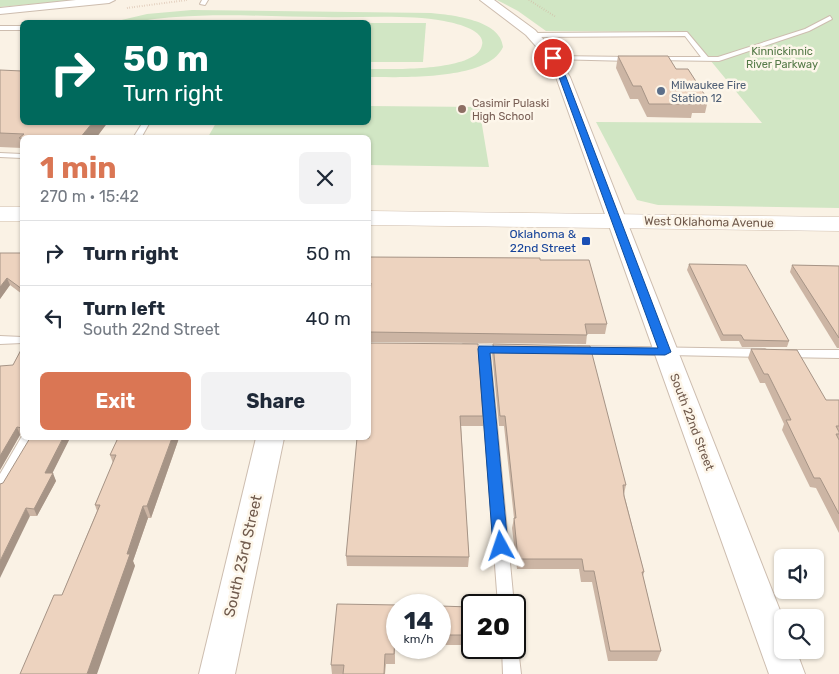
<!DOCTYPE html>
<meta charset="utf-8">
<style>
body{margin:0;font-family:Rubik,sans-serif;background:#f2f2f3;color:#1f2937;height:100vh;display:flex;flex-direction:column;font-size:19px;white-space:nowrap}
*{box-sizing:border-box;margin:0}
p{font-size:16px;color:#747a83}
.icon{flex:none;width:28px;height:28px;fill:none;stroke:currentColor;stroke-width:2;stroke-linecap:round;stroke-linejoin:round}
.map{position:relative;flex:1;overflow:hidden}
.sheet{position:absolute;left:20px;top:135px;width:351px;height:305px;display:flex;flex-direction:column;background:#fff;border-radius:8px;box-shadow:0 1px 4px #0004}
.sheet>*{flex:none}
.banner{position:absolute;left:20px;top:20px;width:351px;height:105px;border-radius:8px;box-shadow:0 1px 4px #0004;background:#00695c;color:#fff;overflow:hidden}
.fabs{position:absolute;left:774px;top:549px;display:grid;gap:10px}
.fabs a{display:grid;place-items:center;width:50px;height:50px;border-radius:8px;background:#fff;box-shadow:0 1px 4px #0004;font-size:25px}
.speed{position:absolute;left:386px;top:594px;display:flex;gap:10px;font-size:25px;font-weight:700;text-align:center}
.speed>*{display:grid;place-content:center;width:65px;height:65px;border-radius:50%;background:#fff;box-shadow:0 1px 4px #0004;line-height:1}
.speed small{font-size:12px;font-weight:400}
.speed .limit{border:2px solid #111;border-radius:8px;background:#fff;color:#111}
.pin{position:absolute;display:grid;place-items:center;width:42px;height:42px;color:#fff;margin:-21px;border:2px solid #fff;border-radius:50%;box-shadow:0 1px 5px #0007}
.me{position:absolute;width:55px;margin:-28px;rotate:355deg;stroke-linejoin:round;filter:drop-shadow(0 0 4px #0008)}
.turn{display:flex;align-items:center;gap:18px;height:105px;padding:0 20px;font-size:22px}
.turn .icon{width:65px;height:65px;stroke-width:2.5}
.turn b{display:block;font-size:35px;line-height:42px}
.round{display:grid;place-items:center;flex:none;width:52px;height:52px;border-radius:8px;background:#f2f2f3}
.summary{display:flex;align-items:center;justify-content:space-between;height:85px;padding:0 20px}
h1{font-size:30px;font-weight:700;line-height:38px;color:#da7654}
.primary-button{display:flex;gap:10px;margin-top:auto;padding:10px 20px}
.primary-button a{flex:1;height:58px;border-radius:8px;background:#da7654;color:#fff;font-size:20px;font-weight:700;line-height:58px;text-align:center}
.primary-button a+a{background:#f2f2f3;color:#1f2937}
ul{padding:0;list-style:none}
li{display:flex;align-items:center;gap:15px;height:65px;padding:0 20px;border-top:1px solid #e0e1e3}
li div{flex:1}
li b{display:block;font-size:19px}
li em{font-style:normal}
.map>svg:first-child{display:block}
</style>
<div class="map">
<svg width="839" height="674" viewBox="0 0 839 674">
<rect width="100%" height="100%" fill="#faf2e5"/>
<g fill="#d1e6c4">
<path d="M0 0H77L0 7Z"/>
<path d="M497 0H839V208L658 205 637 200 596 122 762 123 687 32 546 31 518 11Z"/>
<path d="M192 10 431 13C452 15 501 20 503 47 488 81 401 77 369 77V69C390 69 477 72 482 45 486 30 455 23 444 21 405 14 363 18 324 17 275 17 225 13 176 17 155 18 134 23 113 22L147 14Z"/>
<path d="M369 23H426L423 62H369Z"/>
<path d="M369 106 479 107 489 167 369 165V138L208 137 216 123 369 122Z"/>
</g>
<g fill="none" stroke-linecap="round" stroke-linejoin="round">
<defs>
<g id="service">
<path d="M202 0H208L205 5 200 4Z"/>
<path d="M830 16 832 19 809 31 719 61 652 60V58L654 57H701L685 36 535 37 532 35 535 33 687 32 708 57H718L805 29Z"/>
<rect x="0" y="26" width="22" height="4"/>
<path d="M553 56 631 57 634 59 631 61 551 59 550 58Z"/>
<path d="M143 122H150L141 138H133Z"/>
<path d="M0 153 22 154V158L0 157Z"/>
<path d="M0 336 22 337V343L0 344Z"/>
<path d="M463 344 507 345 513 349 507 353 490 352 514 605H498L479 352 459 351 457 348Z"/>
<path d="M578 346 765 349 771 353 765 357 574 353 572 350Z"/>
<path d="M786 350H839V358L782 357 780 354Z"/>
<path d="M22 436 35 438 5 490 0 491V474Z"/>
<path d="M515 642 518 648 521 674H503L502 648H515Z"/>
</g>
<g id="minor">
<path d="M76 0H115L109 3 0 14V8Z"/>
<path d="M480 0H494L535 30 552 49 570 77 783 618 782 650H796L805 674H769L556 77 542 53 526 35Z"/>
<path d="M256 438H284L235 674H199Z"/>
</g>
<g id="secondary">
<rect x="0" y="207" width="22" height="14"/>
<path d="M369 211 839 217V231L369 225Z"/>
</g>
</defs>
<use href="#service" stroke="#cdbdaf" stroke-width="2"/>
<use href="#minor" stroke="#cdbdaf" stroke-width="2"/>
<use href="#secondary" stroke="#cfbdad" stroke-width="1"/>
<g stroke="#d2b6a2" stroke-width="2" stroke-dasharray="0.5 2" stroke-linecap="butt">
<path d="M529 0 556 17"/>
<path d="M127 8 187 0"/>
</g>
<use href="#service" fill="#fff" fill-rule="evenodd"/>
<use href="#minor" fill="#fff" fill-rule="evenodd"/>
<use href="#secondary" fill="#fff" fill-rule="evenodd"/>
</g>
<g fill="#ccb5a4">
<path d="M618 56 676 69 708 100 705 113H692L691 118 647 117 638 99H630L616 68Z"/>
<path d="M0 70 108 122 96 138H22V148L0 147Z"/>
<path d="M0 253H22V294L10 285 0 299Z"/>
<path d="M369 257 540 260 607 324 605 334H587L586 344 369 342V305L370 292H369Z"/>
<path d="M689 264 789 341 787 347H742L739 341H721L687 270Z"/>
<path d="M792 265 839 266V348H837L790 272Z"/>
<path d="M369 343 483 416V426H461L469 557 468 567 347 566 346 556Z"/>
<path d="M493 344 626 485 624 494 644 572 643 576 661 651 657 661H608L592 582H581L579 569H517L512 528 514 518 504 426H499L492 354Z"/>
<path d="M22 348V435H20L0 470 13 365Z"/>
<path d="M751 349 826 400H839V533L816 488 810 487 782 430 784 424 765 383H760L748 358Z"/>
<path d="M70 438 52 473 56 481 37 516H30L3 483Z"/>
<path d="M118 438H179L151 518H148L133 561 135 566 62 595 97 511 95 505 113 463 110 455Z"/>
<path d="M398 605V644H395V664H386L385 674H332L331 665Z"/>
<path d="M440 606 472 635 471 645H440Z"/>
</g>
<g fill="#a69486">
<path d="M93 122H108L96 138H80Z"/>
<path d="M7 278 10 285 0 299V287Z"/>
<path d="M17 427 20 435 0 470V456Z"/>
<path d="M63 438H70L52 474 53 473 56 481 37 516 34 509 45 473Z"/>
<path d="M172 438H179L151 518 147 506Z"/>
<path d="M143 506 148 518 133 561 135 566 97 674H87Z"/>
<path d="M26 508 30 516 0 578V561Z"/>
</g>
<g fill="#edd3bf" stroke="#a69486">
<path d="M618 56H668L676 69H688L708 100 691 99 694 104H649L641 86H633Z"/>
<path d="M0 70 22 71V122H93L80 138H19L24 134 0 133Z"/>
<path d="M0 253H22V289L7 278 0 287Z"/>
<path d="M369 257 540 258V260H589L607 324H585L587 335 369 332V305L371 283H369Z"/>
<path d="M689 264 746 265 789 341 744 340 741 335H723Z"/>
<path d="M792 265 839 266V338Z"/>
<path d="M369 343 478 344 483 416H460L469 557 346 556 357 438H369Z"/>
<path d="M493 344 590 346 626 485H623L624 496 644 572H642L661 651H610L594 571H584L582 559H518L514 518H516L505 416H500Z"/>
<path d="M22 348V428L17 427 0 456V366L13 365Z"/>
<path d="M751 349 797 350 826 400H839V426H836L839 432V434H836L839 440V514L820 478H814L786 420H791L768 374H764Z"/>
<path d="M30 438H63L45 473H53L34 509 26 508 0 561V484L3 483Z"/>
<path d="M118 438H172L147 506H143L127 554H130L87 674H20L54 595H62L100 505H95L116 455H110Z"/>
<path d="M337 604 398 605V634H395L394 654H385L384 674H343L344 665H331Z"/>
<path d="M440 606 470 607 472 635H440Z"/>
</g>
<path fill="#1a73e8" stroke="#114b97" d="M553 56 556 58 566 77 671 352 665 355 490 353 508 546 506 550 501 552 495 550 493 546 478 349 479 346 658 348 559 77 549 58Z"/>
<circle fill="#5c6f8a" stroke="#fdf6ea" stroke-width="2" cx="661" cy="91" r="5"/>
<circle fill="#8d6e63" stroke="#fdf6ea" stroke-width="2" cx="462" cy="109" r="5"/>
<rect fill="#1a4fb4" stroke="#fdf6ea" stroke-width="2" x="581" y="236" width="10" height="10" rx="2.5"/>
<g text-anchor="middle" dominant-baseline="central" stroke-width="5" stroke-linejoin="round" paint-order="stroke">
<g font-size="11" fill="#557a48" stroke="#fdf6ea">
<text x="782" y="51">Kinnickinnic<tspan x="782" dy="13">River Parkway</tspan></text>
</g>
<g font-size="11" fill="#4e5e75" stroke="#fdf6ea" text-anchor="start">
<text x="671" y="85">Milwaukee Fire<tspan x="671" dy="13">Station 12</tspan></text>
</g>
<g font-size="11" fill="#785e54" stroke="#fdf6ea" text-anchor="start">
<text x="472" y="103">Casimir Pulaski<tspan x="472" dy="13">High School</tspan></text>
</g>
<g font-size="12" fill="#705a4c" stroke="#fdf6ea">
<text transform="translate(709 222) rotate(1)">West Oklahoma Avenue</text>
<text transform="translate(692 422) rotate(69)">South 22nd Street</text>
</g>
<g font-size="12" fill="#164399" stroke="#fdf6ea" text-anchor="end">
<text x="576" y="234">Oklahoma &amp;<tspan x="576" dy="14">22nd Street</tspan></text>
</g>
<g font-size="15" fill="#705a4c" stroke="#fdf6ea">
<text transform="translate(243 556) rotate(-77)">South 23rd Street</text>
</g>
</g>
</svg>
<div class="fabs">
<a><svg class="icon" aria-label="sound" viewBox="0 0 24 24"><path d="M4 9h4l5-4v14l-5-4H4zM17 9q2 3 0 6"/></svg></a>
<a><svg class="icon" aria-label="search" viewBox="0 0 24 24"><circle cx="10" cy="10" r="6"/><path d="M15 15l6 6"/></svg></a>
</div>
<div class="speed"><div>14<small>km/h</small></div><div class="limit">20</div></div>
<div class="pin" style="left:553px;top:58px;background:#d93025"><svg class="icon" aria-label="arrive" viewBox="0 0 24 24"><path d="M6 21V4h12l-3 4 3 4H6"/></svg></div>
<svg class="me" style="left:501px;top:546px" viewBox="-20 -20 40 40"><path d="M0-17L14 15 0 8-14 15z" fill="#1a73e8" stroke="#fff" stroke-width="4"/></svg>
<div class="banner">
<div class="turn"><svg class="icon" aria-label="right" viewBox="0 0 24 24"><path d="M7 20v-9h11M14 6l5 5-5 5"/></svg><div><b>50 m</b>Turn right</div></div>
</div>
<section class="sheet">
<div class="summary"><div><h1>1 min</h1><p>270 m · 15:42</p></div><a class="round"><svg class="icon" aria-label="close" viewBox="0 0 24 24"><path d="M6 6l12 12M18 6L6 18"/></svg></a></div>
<ul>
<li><svg class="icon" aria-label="right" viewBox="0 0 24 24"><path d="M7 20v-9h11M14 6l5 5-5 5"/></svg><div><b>Turn right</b></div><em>50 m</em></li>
<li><svg class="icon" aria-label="left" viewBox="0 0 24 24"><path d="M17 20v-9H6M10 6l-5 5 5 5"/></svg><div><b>Turn left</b><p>South 22nd Street</p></div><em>40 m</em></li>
</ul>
<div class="primary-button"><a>Exit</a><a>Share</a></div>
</section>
</div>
